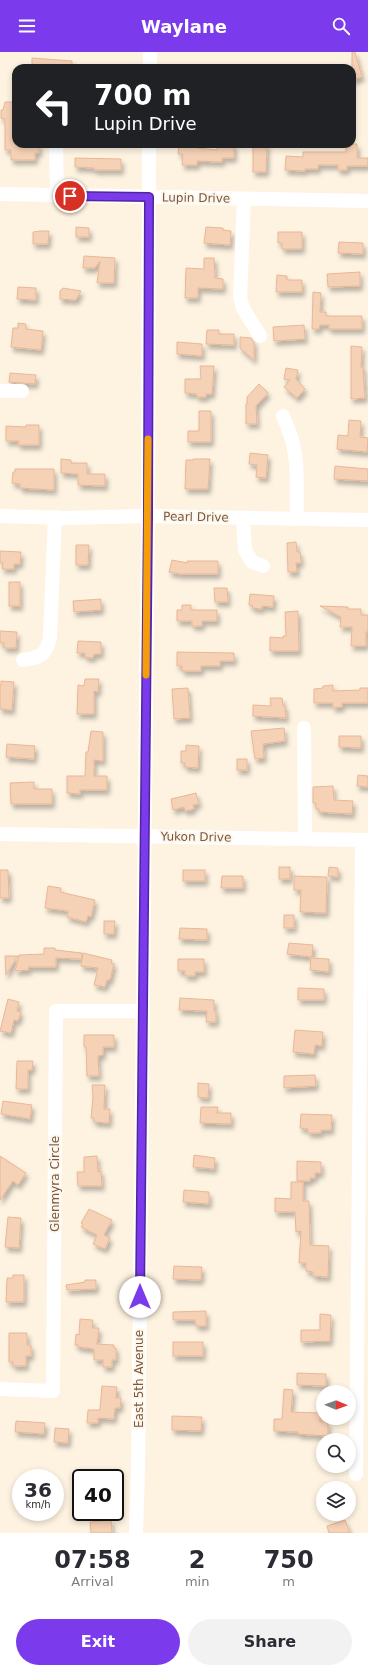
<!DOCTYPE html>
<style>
body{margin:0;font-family:"DejaVu Sans",sans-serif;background:#f2f2f3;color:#2b2b33;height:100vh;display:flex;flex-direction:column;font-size:15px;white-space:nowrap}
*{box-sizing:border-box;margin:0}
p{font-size:13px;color:#7c7c81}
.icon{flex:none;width:22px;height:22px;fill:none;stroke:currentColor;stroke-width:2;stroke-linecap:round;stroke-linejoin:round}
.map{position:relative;height:1481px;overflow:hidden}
.side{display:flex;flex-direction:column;background:#fff;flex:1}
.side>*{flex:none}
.banner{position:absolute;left:12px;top:12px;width:344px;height:84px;border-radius:12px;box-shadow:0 2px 6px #0003;background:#202124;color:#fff;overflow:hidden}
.needle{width:26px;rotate:91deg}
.tools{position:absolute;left:316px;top:1333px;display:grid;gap:8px}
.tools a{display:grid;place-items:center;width:40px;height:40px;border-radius:50%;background:#fff;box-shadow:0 2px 6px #0003;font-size:20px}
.speed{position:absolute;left:12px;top:1417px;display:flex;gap:8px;font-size:20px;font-weight:700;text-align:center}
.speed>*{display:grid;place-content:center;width:52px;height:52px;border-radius:50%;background:#fff;box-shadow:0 2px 6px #0003;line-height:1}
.speed small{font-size:10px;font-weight:400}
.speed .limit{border:2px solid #111;border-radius:6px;background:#fff;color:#111}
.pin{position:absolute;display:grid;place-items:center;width:34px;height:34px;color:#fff;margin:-17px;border:2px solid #fff;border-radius:50%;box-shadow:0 1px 4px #0007}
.me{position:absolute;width:44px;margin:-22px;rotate:0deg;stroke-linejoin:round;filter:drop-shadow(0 0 3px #0008)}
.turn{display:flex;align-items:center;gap:14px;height:84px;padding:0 16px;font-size:18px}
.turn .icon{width:52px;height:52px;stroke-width:2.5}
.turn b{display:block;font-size:28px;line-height:34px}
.eta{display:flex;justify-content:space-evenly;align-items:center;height:68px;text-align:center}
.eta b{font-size:24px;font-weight:700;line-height:28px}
.button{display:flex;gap:8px;margin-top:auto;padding:8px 16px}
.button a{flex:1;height:46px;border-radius:24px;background:#7c3aed;color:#fff;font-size:16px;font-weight:700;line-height:46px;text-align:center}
.button a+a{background:#f2f2f3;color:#2b2b33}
header{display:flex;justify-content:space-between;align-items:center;height:52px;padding:0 16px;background:#7c3aed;color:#fff;font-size:18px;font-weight:700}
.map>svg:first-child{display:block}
</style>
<header><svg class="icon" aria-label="menu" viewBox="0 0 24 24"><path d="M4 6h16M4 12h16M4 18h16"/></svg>Waylane<svg class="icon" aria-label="search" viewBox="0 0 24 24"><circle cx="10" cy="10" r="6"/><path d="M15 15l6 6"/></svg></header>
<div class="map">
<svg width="368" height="1481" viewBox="0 0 368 1481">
<defs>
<filter id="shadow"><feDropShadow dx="2.5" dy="4.5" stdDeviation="2" flood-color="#0004"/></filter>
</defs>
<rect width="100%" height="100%" fill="#fef3e1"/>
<g fill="#f5d1b6" stroke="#e9b796" filter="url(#shadow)">
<path d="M352 0H355L362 25 352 28Z"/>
<path d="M32 6 72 9V15L32 16Z"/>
<path d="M5 50H15V53H16L14 89H16V92H39V101H35V108H11V98H5V67L1 66V58H3Z"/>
<path d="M183 92H197V96L217 98V92H234V106H222V110L197 109V113H182L183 102H178L179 94H183Z"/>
<path d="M253 92H267L266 120H253Z"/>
<path d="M346 92H357V106H368V114H347V118H338V113H318V117H305V119L285 118 286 104 303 105V100H346Z"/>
<path d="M75 106 121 107V118H94V116L75 115Z"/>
<path d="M76 175 89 176V185H76Z"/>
<path d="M206 175 223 176V178L231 179 230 193 204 191Z"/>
<path d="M40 179H49L48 192H33V180Z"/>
<path d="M278 180H302V197H282V191H278Z"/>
<path d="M339 190 363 191V202L338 201Z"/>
<path d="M84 204 115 206 114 231H97L100 209 95 216H83Z"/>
<path d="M204 206H214L215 226 223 227V237L198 236V246H185L186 216 204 217Z"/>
<path d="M360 220V234L328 235 327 222Z"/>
<path d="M277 223 287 224V228H302V240H276Z"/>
<path d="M18 235 36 236V248L17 247Z"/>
<path d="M63 236 81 239 76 248 60 247V239Z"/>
<path d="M313 240 321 241 320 260H326V264H362V277H329V273H320L319 277H312Z"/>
<path d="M18 271 26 272V277L43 279 41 298 11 295 13 276H18Z"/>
<path d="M304 273 305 287 274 289 273 275Z"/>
<path d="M207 278H219V282H234V293L206 292Z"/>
<path d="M240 285 251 286 254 290V308L240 296Z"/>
<path d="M177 290 202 292V304L177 302Z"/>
<path d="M351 294 362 295 361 315H363L365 346 351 347Z"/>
<path d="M200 314H214L212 342H206V345H197V342L185 341V327H201Z"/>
<path d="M286 316 298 318 296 327 305 337 297 346 284 335 290 328 284 327Z"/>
<path d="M10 321 36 323 35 332 9 330Z"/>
<path d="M259 332 268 341 256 354 257 372H246V352H247V345Z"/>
<path d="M199 359H211V390H188V379H199Z"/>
<path d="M349 368 361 369 360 385 368 386 367 400 337 397 338 383 348 384Z"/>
<path d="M26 373H39V393H18L19 389H6V374L26 375Z"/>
<path d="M250 401 268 403 266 426 256 425 257 413 249 412Z"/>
<path d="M61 407 71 408V411H87V422H105V434L78 433V422L61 421Z"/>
<path d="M193 407H210L208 437H185L186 408H193Z"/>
<path d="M335 414 368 417V429L334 427Z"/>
<path d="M15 417H54V438L20 436V432L12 431 13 420H15Z"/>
<path d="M296 490 297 500H300L301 511H296L297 520H288L287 491Z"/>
<path d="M76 493H89L88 513H76Z"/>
<path d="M0 499 21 500 20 512H14V517H2L3 511H0Z"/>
<path d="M172 508 187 511V509H218V522H181L169 520Z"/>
<rect x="9" y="530" width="11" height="24"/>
<path d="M214 536H227L228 550H215Z"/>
<path d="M250 542 274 544 273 555 262 554V557L252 556 253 554 249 553Z"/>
<path d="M101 547V558L74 560 73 549Z"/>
<path d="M182 553H191V558H217V569H202V574H192V569H177V558H182Z"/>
<path d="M320 554 348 555V557H361V563H368V580H366V594H351L352 575H340L341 565Z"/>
<path d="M298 559 299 599H270V585L283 586V584H286L285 560Z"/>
<path d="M0 579 17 580 16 596H4V591H0Z"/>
<path d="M78 589 101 590V602H94L93 606 85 605V601H77Z"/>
<path d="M177 600 234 601V609H220V614H201V619H182V614H177Z"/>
<path d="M85 627H99L98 640 94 639V662H77L78 633 84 634Z"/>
<path d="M1 629 14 630 12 658 0 657V633H1Z"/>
<path d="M333 633V639L360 638V636H368V651H342V655L333 656V651H314V637L323 636V634Z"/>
<path d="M188 636 190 666 174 667 172 637Z"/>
<path d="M270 646H282L283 654H285L286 666 253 664V653L271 654Z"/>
<path d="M284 676 285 689 263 692 264 706 255 707 251 679Z"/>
<path d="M91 679 103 680V709L94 708V724H107V738H80V742L67 741V724H85L86 700H88Z"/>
<path d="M339 684H361V696L339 695Z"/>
<path d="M7 692 35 694 34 707 6 705Z"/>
<path d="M186 693 199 694 198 716 185 715V711H181V699H186Z"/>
<rect x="237" y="707" width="10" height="11"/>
<path d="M358 723 368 724V735L357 734Z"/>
<path d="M34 730V737H52V752H11L10 731Z"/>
<path d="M333 734 334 748 353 749 352 762 319 760V757H316V751H313V735Z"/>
<path d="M196 741 199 752 193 753 194 757 185 759 184 755 173 758 171 747Z"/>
<rect x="279" y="815" width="11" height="12"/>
<path d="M329 815 338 816V825L328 824Z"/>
<path d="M0 818H8L9 846H0Z"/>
<rect x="183" y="818" width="22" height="11"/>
<path d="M222 824H243V836H221Z"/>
<path d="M294 824 327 825 326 861 300 860 301 838H294Z"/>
<path d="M48 834 61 836 60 840 95 848 91 865 88 864 86 870 67 865 68 859 45 856Z"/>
<rect x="284" y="863" width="10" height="13"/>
<path d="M104 869H115L114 882H104Z"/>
<path d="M180 876 207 877V888L179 887Z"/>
<path d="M289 891 313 893 312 905 287 902Z"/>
<path d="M44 896H55V898L82 901V907L56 906V915H28L29 918 15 919 19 903 44 902Z"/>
<path d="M83 901 112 908 111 911 114 912 110 928H107L105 935 94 933 98 916 81 914Z"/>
<path d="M5 904H18L6 923Z"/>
<path d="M311 906 329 907V920L310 918Z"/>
<path d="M178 907H204V920H195V924H185V919H178Z"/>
<path d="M298 936 324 937V948H298Z"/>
<path d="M180 946 214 948V959H216V970H206L207 959 179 958Z"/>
<path d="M8 947 19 950 17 959 21 960 18 969 14 968 11 981 0 979Z"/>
<path d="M295 978 323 980 322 994 315 993 314 1002 293 1000Z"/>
<path d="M84 983H114V995H103V1003L98 1004 99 1024H87L86 995H84Z"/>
<path d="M17 1009H33L32 1018H28V1037H16Z"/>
<path d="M315 1023 316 1034 284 1036V1024Z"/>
<path d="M198 1031 209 1032 208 1046 198 1045Z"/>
<path d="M92 1033H105L104 1057H110L109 1071 94 1070V1066H91L93 1045Z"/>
<path d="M3 1049 32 1053 30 1067 1 1062Z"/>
<path d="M201 1055H218L217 1061H231V1072L200 1071Z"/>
<path d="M301 1062 332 1063 331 1078H321V1081H308V1077L300 1076Z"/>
<path d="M194 1103 215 1106 214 1117 193 1115Z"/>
<path d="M0 1104 26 1121 18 1133 13 1129 0 1148Z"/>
<path d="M97 1104 98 1120 101 1119 102 1134H78L77 1120H84V1105Z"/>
<path d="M297 1109 321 1110V1121H315V1126H310V1129H297Z"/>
<path d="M291 1130H303V1149H309L310 1193 329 1194 328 1225 313 1224V1220L306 1219V1211H299L301 1179 296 1180 295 1160H275V1146L291 1147Z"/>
<path d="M184 1138 209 1140V1152L183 1150Z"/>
<path d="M89 1157 112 1168 104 1183 110 1186 105 1197 93 1192 97 1183 81 1175 83 1172 81 1171Z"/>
<path d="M8 1165 21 1166 19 1196 5 1195Z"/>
<path d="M174 1214 202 1215 201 1228 173 1227Z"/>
<path d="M13 1223H24V1250H6L7 1226H13Z"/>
<path d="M85 1228H96V1237L67 1238 66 1233 85 1230Z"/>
<path d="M206 1259V1274H196L195 1268H173V1260Z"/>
<path d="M320 1262 331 1263 330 1289 301 1290V1278H320Z"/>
<path d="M80 1267 93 1268 92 1276H99L97 1292 114 1293V1296H116V1308H112V1315H103V1308H94V1297L78 1295V1293H75L76 1282 79 1283Z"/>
<path d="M9 1281H27V1293H31V1304H26V1314H13V1310H9Z"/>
<rect x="173" y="1290" width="30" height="14"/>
<path d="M297 1321 326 1322V1334L297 1333Z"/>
<path d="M102 1334 117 1335 116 1346H121L120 1356H115L114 1367 98 1366V1371H87L88 1358H100Z"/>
<path d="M284 1337 293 1338 291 1360 320 1361V1370H328V1384L298 1382V1380L274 1379V1367H282Z"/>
<path d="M172 1364 202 1365 201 1379 172 1378Z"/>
<path d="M16 1369 45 1371 44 1382 15 1380Z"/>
<path d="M55 1376 69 1377 68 1391 54 1390Z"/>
<path d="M111 1468 112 1481H91L90 1470Z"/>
<path d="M345 1468 350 1481H329L327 1474Z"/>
</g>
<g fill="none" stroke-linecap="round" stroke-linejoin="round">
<g stroke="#fff" stroke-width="14">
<path d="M150 16V0"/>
<path d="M56 92 57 144"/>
<path d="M0 142 368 149"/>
<path d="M244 147 240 245 243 256 260 284"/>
<path d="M0 339H22"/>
<path d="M283 364C286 372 290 380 292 388 299 414 296 441 297 467"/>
<path d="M0 464 65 466 148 464 368 468"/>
<path d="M243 466 245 498 252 510 263 514"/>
<path d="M23 608C40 606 46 603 50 586L55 465"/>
<path d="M304 676 305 787"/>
<path d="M0 782 368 788"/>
<path d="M0 1337 53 1339 56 959H142"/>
<path d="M356 1422 362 788"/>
<path d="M136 1481 138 1419 148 464 149 92"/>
</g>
</g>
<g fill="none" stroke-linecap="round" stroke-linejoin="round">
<defs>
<path id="route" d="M70 144 149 145 148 464 140 1245"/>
</defs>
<use href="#route" stroke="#51269a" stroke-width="10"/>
<use href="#route" stroke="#7c3aed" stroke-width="7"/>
<path stroke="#f59e0b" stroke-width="7" d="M146 623 148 387"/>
</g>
<g text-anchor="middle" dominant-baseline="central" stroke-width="4" stroke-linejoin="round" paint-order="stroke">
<g font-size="12" fill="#775846" stroke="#fff7e9">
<text transform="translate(196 146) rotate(1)">Lupin Drive</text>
<text transform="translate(196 465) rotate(1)">Pearl Drive</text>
<text transform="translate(196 785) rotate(1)">Yukon Drive</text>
<text transform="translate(55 1132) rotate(-90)">Glenmyra Circle</text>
<text transform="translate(139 1327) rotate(-90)">East 5th Avenue</text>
</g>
</g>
</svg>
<div class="tools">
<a><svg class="needle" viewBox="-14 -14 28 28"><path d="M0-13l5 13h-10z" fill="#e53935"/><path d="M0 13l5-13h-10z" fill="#7c7c81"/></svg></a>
<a><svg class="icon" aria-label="search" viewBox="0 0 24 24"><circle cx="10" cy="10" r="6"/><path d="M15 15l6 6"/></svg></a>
<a><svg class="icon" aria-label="layers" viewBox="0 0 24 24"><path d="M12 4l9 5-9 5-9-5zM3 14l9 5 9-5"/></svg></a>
</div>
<div class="speed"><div>36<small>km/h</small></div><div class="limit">40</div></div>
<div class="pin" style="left:70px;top:144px;background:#d93025"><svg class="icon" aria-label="arrive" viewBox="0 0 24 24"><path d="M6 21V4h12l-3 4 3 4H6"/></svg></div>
<svg class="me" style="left:140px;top:1245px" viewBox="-20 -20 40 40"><circle r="19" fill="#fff"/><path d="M0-13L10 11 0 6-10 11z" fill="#7c3aed"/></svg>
<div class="banner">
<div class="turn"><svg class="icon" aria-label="left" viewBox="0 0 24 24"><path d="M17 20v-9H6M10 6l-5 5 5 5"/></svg><div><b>700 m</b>Lupin Drive</div></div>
</div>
</div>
<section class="side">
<div class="eta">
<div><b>07:58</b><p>Arrival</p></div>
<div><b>2</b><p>min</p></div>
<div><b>750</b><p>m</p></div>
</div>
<div class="button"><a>Exit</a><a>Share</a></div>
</section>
